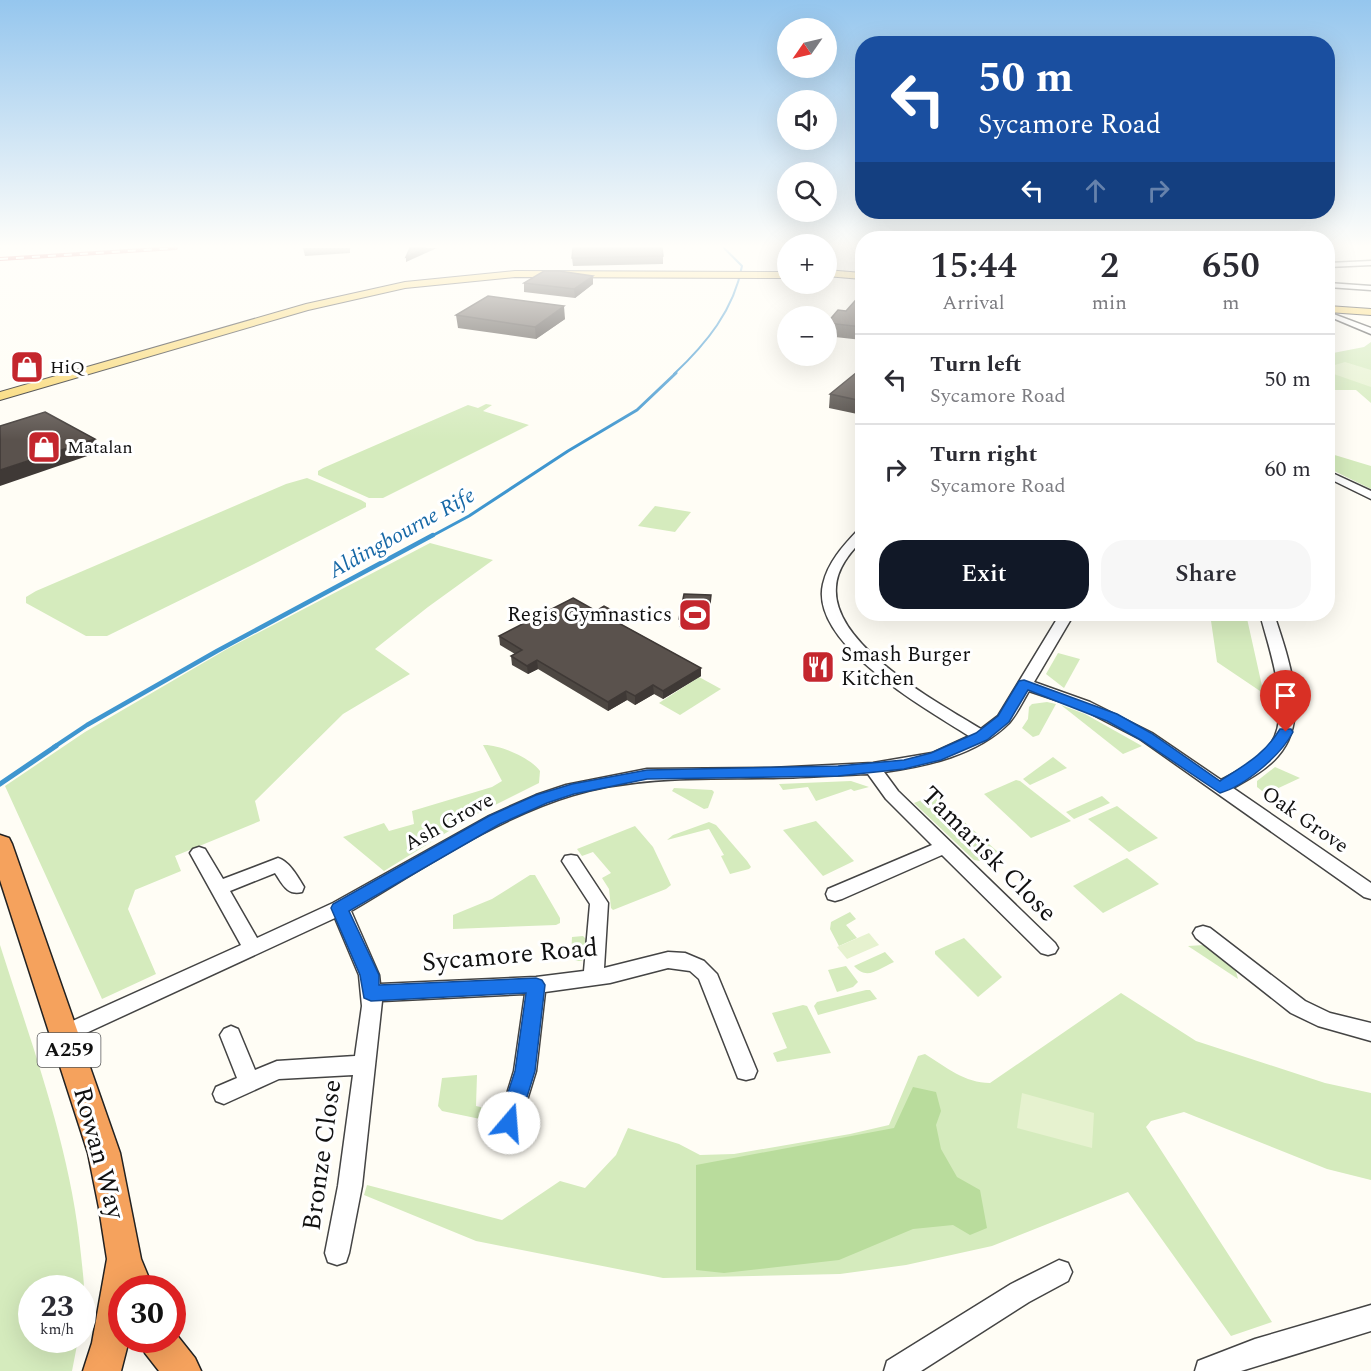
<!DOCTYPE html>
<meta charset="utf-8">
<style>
body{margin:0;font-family:Spectral,serif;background:#f7f7f7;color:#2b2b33;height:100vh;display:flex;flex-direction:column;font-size:22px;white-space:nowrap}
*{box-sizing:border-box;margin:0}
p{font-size:20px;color:#7c7c81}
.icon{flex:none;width:33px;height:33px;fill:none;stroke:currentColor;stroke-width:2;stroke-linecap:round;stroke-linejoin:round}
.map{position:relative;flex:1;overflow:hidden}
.drawer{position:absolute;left:855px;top:231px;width:480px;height:390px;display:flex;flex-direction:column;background:#fff;border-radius:24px;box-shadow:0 6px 24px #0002}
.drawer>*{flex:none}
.hud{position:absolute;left:855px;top:36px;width:480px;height:183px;border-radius:24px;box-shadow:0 6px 24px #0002;background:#1a4fa0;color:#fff;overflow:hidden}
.needle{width:39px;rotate:236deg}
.buttons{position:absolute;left:777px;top:18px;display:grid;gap:12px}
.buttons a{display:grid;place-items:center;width:60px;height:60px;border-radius:50%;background:#fff;box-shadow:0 6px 24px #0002;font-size:30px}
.speed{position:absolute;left:18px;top:1275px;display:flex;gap:12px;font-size:30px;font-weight:700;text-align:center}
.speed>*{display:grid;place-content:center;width:78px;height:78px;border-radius:50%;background:#fff;box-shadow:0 6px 24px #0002;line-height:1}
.speed small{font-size:15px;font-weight:400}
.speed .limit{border:9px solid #d22;background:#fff;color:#111}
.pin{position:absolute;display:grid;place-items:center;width:51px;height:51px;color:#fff;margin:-62px -26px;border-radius:50% 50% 50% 0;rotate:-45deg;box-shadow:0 0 6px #0007}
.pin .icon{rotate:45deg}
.me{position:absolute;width:66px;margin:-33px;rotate:18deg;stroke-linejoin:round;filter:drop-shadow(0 0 4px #0008)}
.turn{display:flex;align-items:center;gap:21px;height:126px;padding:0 24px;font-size:27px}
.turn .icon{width:78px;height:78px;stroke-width:2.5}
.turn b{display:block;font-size:42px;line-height:51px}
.lanes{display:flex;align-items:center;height:57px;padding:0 24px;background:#0003;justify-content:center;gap:30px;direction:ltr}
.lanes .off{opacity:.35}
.eta{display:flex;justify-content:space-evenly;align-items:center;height:102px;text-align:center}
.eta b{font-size:36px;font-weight:600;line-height:42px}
.action{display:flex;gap:12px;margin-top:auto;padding:12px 24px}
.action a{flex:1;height:69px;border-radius:24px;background:#111827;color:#fff;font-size:24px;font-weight:600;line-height:69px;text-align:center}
.action a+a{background:#f7f7f7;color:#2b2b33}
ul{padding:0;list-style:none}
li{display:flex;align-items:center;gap:18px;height:90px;padding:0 24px;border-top:2px solid #e1e1e2}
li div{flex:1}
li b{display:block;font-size:22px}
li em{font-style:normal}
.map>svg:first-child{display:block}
</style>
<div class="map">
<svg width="1371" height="1371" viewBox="0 0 1371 1371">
<rect width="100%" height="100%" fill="#fffdf5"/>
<g fill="#d5ebbd">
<path d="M1371 342V403L1356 390H1328V354L1364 347Z"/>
<path d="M486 404 492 405 483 411 529 425 383 498H369L318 475V471L323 468 468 405 478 408Z"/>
<path d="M1328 453 1371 466V489L1328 468Z"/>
<path d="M307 478 361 500 366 503V507L250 566 107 636H86L26 603V597L36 591 286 484Z"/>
<path d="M655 506 691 512 675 532 638 526Z"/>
<path d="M430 543 493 560 428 607 375 649 410 674 343 714 255 801 260 821 175 856 181 871 135 890 128 909 156 974 102 999 5 786 85 732 227 649Z"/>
<path d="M1210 614H1246L1262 686 1273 692 1260 691 1217 662Z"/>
<path d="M1058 653 1080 659 1064 688 1046 674Z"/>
<path d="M699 677 721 689 680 715 659 703Z"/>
<path d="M1047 702 1056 704 1039 735 1033 737 1022 728 1028 719 1029 707 1032 704Z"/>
<path d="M1061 705 1085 714 1142 746 1123 754Z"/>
<path d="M483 745C499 744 531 758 540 771L539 783 475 815 384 871 343 837 384 823 389 831 414 824 412 811 492 787 502 781Z"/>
<path d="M1053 757 1067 768 1030 785 1023 779Z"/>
<path d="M1275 767 1300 778 1266 794 1257 787V781Z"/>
<path d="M1016 780 1020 781 1071 821 1031 838 984 794Z"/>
<path d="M851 781 869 787 854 791 851 789 816 801 808 787 783 790 779 784Z"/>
<path d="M674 788 712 790 714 792 708 808 704 809 672 791Z"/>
<path d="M934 795 998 852 980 861 974 860 914 803Z"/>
<path d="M1102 796 1110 803 1074 819 1066 812Z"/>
<path d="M1117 806 1158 838 1129 852 1088 819Z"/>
<path d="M816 821 854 861 823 876 783 830Z"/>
<path d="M709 822 716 825 747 861 751 867 749 869 730 874 721 856 724 855 709 829 667 840 673 835Z"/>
<path d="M635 826 653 847 671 885 666 889 613 910 611 908 609 889 602 878 611 873 593 852 582 856 577 849Z"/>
<path d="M1127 858 1159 884 1103 913 1073 886Z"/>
<path d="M530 875H535L560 918V923L556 925 453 929V915L492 899Z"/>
<path d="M850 912 856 919 846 925 857 938 839 946 830 929 831 922Z"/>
<path d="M583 936 586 939 585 953 582 961H576L571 958 572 937Z"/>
<path d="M964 938 1002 977 978 997 935 954V951Z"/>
<path d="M0 945C32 1046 71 1148 81 1255 83 1275 86 1294 83 1314L82 1288H32V1340H78L72 1371H0Z"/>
<path d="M1204 945 1235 968 1238 979 1188 946Z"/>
<path d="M885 952 894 962C878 969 867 981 854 966Z"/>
<path d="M846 966 858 982 853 987 837 992 828 970Z"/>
<path d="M866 990H870L877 999 818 1015 814 1006 817 1002Z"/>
<path d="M1121 993 1196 1041 1325 1083 1371 1093V1180L1327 1169 1184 1112 1151 1121 1146 1127 1272 1322 1231 1336 1128 1192 992 1246 906 1265 840 1274 663 1278 476 1241 364 1195 367 1185 502 1220 560 1181 585 1188 616 1155 628 1128 679 1144 700 1155 734 1154 850 1134 889 1125 918 1056 925 1054C946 1067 965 1083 990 1083Z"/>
<path d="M803 1005 807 1006 831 1053 777 1062 773 1053 787 1048 772 1013Z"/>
<path d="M477 1075 476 1106 489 1109 485 1120 442 1111 438 1106 442 1078Z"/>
</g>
<path fill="#b9dc9c" d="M913 1087 936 1092 941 1111 936 1125 941 1149 957 1177 980 1190 987 1228 970 1235 953 1225 913 1229 839 1260 724 1273 696 1270V1165L894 1128Z"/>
<g fill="#e6f2cf">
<path d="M1345 362 1371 370V387L1328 372V367Z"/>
<path d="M869 933 879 945 847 959 837 947Z"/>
<path d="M1022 1093 1094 1113 1092 1148 1017 1128Z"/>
</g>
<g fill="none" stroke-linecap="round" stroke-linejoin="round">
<path stroke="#3f96cf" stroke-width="2" d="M674 374C706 344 734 310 742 266L724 248"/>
<path stroke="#3f96cf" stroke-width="3" d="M430 537 469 516 568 451 637 410 676 373"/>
<path stroke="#3f96cf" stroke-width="4.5" d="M54 747 87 725 217 651 433 535"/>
<path stroke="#3f96cf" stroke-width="5" d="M0 784 56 746"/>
<defs>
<g id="minor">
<path d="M1371 261V265L1328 267V263Z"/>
<path d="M1328 283 1371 286V290L1328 287Z"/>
<path d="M1328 312 1371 328V334L1328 316Z"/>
<path d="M1328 471 1371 491V499L1328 478Z"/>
<path d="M862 529V540C850 553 837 568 836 587 831 645 937 702 981 729L998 716 1060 614H1074L1034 682 1090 702 1152 733 1221 780C1238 771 1258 761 1270 745 1293 713 1269 649 1260 614H1274C1287 655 1312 718 1278 756 1266 770 1249 779 1233 788L1371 883V899L1364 897 1140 739 1080 708 1029 691C1023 701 1017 714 1009 723 977 755 927 766 884 772L898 791 1055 943 1058 948 1055 953 1048 955 1041 953 942 855 842 899 835 901 828 899 826 894 828 889 932 845 886 799 868 774C835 775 801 778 768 778 702 779 637 776 573 795 498 817 419 871 351 911L379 975 380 984 536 977 584 971 590 904 562 861 565 856 571 855 577 856 608 903 604 968 668 952 685 953 704 961 717 974 757 1071 754 1078 746 1080 738 1078 699 979 690 971 668 968 610 983 545 992 536 1071 520 1123 517 1130 509 1133 501 1130 498 1123 514 1071 525 994 382 1001 362 1186 349 1253 346 1262 337 1265 328 1262 325 1253 338 1186 353 1075 279 1079 224 1104 216 1101 213 1094 216 1087 237 1078 220 1035 224 1029 231 1026 238 1029 255 1070 277 1061 355 1056 362 1006 359 975 335 918 71 1040 64 1043 57 1040 53 1034 57 1028 241 945 190 853 193 849 199 847 205 849 223 879 278 858C289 861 298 877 304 887L302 892C287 896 282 883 275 873L230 891 257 938 333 903 489 816 536 795 566 785 647 769 771 768 873 763 932 753 969 736C927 709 809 644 823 584 828 562 843 546 858 530Z"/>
<path d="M1203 926 1210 928 1305 1001 1330 1013 1371 1023V1041L1318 1026 1291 1013 1196 938 1193 933 1196 928Z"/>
<path d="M1059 1260 1068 1263 1072 1272 1068 1281 1029 1302 921 1371H884L887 1361 1011 1284Z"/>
<path d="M1371 1305V1331L1241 1371H1195L1198 1361 1255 1339Z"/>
</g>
<g id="major">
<path d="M826 270 862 273V279L826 276Z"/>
<path d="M515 271 788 272V278L515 277 405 288 308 310 0 400V392L306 304 405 282Z"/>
<path d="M1328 306 1371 309V315L1328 312Z"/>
</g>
<g id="highway">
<path d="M0 835 9 838 12 844 120 1153 141 1259 153 1288H122V1340H129L121 1371H83L92 1343 107 1259 99 1208 88 1153 0 880Z"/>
<path d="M172 1329 195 1358 201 1371H159L145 1353 140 1340H172Z"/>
</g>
</defs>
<use href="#minor" stroke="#444" stroke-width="3"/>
<use href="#major" stroke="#222" stroke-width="2"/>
<use href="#highway" stroke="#222" stroke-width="3"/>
<use href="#minor" fill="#fff" fill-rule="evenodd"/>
<use href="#major" fill="#f9d66b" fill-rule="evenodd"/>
<use href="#highway" fill="#f5a25d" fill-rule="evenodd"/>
<defs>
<path id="rail" d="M0 259 176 248"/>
</defs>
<use href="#rail" stroke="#c4262e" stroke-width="4"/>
<use href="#rail" stroke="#fff" stroke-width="2" stroke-dasharray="8" stroke-linecap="butt"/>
</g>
<g fill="#4d4742">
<path d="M663 256V264L573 266 572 258Z"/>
<path d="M524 283 593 284 575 298 524 292Z"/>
<path d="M862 293V340L826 336V323L846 311Z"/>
<path d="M456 315 565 319 536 339 458 328Z"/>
<path d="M862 368V415L829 408 830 394Z"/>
<path d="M711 595V603L707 629 679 627V619Z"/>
<path d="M596 611 621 615V624L701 668V676L663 699 654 694 635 705 627 700 608 711 538 669 528 674 512 665 511 656 515 654 500 645 499 636Z"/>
</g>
<g fill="#3f3936">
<path d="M303 248H350V253L305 256Z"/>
<path d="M426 248H437L406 262V257Z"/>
<path d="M593 276V284L575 298 574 289Z"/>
<path d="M564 306 565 319 536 339 535 327Z"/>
<path d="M95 439 99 452 0 486V470Z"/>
<path d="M711 595V603L707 629 708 620Z"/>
<path d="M621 615V624L613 628V620Z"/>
<path d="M537 660 538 669 528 674 527 666Z"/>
<path d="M701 668V676L663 699V691Z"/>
<path d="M653 685 654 694 635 705V696Z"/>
<path d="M626 691 627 700 608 711V702Z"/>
</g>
<g fill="#5a524d" stroke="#3f3936" stroke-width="1.5">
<path d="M410 248H426L406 257Z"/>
<path d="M573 248H662L663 256 572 258Z"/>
<path d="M544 271H559L593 276 574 289 524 283Z"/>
<path d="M862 293V327L827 323 838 310 846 311Z"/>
<path d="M488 296 564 306 535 327 456 315Z"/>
<path d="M862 368V401L830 394Z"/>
<path d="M45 412 95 439 0 470V426Z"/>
<path d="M684 594 711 595 708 620 679 619Z"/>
<path d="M573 598 596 611 604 606 621 615 613 620 701 668 663 691 653 685 635 696 626 691 608 702 537 660 527 666 511 656 522 650 499 636Z"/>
</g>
<linearGradient id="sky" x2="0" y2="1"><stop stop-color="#95c6ee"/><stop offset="0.56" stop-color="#fffefa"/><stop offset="1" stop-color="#fffefa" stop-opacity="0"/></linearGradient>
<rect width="1371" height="440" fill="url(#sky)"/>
<path fill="#1a73e8" stroke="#114b97" stroke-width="1.5" d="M1024 680 1117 714 1151 733 1220 781C1246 764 1264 755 1280 729H1291L1293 732C1281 755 1245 786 1220 793L1141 740 1107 721 1028 690 1009 722 987 740 941 760 904 769 838 776 647 779 574 794 547 803 500 824 349 911 379 975V985L536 978 542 980 545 985 535 1071 519 1123 516 1129 509 1132 501 1129 498 1123 515 1071 526 993 371 1001 364 998 360 975 331 908 333 904 489 816 536 795 572 784 647 770 838 766 904 760 931 753 976 733 998 716 1019 681Z"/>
<defs>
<symbol id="shop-square" viewBox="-11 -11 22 22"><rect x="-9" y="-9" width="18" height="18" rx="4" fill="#c4262e" stroke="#fff"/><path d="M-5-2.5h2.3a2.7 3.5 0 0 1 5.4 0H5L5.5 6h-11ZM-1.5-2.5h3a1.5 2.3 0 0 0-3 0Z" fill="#fff"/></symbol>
<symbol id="stadium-square" viewBox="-11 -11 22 22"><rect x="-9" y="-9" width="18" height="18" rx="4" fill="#c4262e" stroke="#fff"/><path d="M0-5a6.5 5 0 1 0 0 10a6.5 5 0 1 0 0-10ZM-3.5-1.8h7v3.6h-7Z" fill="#fff"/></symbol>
<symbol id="restaurant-square" viewBox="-11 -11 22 22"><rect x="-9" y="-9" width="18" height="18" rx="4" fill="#c4262e" stroke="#fff"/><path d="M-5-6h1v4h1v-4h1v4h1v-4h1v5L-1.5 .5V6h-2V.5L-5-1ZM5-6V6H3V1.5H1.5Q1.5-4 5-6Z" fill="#fff"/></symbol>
</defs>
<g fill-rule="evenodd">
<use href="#shop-square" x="8" y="348" width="38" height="38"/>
<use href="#shop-square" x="25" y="428" width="38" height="38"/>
<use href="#stadium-square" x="676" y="596" width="38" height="38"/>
<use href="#restaurant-square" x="799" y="648" width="38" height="38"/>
</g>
<g text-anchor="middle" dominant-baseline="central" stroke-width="6" stroke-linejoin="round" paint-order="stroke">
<g font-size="18" fill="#111" stroke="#fff" text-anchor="start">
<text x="50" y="367">HiQ</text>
<text x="67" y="447">Matalan</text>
</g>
<rect fill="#fff" stroke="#585858" stroke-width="1.5" x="37.5" y="1033" width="63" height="34" rx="4.5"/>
<g font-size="20" font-weight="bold" fill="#111">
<text x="69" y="1050">A259</text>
</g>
<g font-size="21" fill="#111" stroke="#fff" text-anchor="end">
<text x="672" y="615">Regis Gymnastics</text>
<text x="841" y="655" text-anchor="start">Smash Burger<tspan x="841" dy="24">Kitchen</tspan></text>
</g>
<g font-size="21" fill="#111" stroke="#fff">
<text transform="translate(1305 820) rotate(35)">Oak Grove</text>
<text transform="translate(449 822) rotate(-29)">Ash Grove</text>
</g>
<g font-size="22" font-style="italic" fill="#1768a6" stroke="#fff">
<text transform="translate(402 533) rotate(-29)">Aldingbourne Rife</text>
</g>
<g font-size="26" fill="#111" stroke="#fff">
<text transform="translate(989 854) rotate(45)">Tamarisk Close</text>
<text transform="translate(510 955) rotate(-5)">Sycamore Road</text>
<text transform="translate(99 1153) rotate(75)">Rowan Way</text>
<text transform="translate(322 1155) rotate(-82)">Bronze Close</text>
</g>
</g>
</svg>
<div class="buttons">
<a><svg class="needle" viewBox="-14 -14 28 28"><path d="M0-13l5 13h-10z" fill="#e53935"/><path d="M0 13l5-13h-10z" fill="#7c7c81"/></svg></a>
<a><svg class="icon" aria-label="sound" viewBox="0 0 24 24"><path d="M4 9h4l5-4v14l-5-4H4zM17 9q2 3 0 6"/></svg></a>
<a><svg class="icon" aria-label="search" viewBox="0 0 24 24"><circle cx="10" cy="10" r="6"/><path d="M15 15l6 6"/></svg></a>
<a>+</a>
<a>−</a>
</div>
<div class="speed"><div>23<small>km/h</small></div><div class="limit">30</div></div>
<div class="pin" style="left:1286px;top:732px;background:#d93025"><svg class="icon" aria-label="arrive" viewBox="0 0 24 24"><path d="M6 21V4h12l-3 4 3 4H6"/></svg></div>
<svg class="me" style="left:509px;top:1123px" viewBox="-20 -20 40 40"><circle r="19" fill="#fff"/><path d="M0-13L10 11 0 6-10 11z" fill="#1a73e8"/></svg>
<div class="hud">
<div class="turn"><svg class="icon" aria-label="left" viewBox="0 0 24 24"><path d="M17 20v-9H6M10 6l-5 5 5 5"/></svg><div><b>50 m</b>Sycamore Road</div></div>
<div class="lanes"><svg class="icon" aria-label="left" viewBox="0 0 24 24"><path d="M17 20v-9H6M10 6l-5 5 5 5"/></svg><svg class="icon off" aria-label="ahead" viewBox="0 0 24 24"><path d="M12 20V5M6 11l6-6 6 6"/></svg><svg class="icon off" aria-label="right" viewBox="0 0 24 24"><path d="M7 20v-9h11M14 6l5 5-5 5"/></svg></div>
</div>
<section class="drawer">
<div class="eta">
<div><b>15:44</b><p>Arrival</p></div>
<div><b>2</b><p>min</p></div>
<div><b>650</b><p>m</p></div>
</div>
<ul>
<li><svg class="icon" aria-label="left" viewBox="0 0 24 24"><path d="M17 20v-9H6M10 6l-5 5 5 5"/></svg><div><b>Turn left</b><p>Sycamore Road</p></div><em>50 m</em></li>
<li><svg class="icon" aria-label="right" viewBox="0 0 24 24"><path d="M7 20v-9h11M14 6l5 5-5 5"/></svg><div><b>Turn right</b><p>Sycamore Road</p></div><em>60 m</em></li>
</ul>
<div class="action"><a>Exit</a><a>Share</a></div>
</section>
</div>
